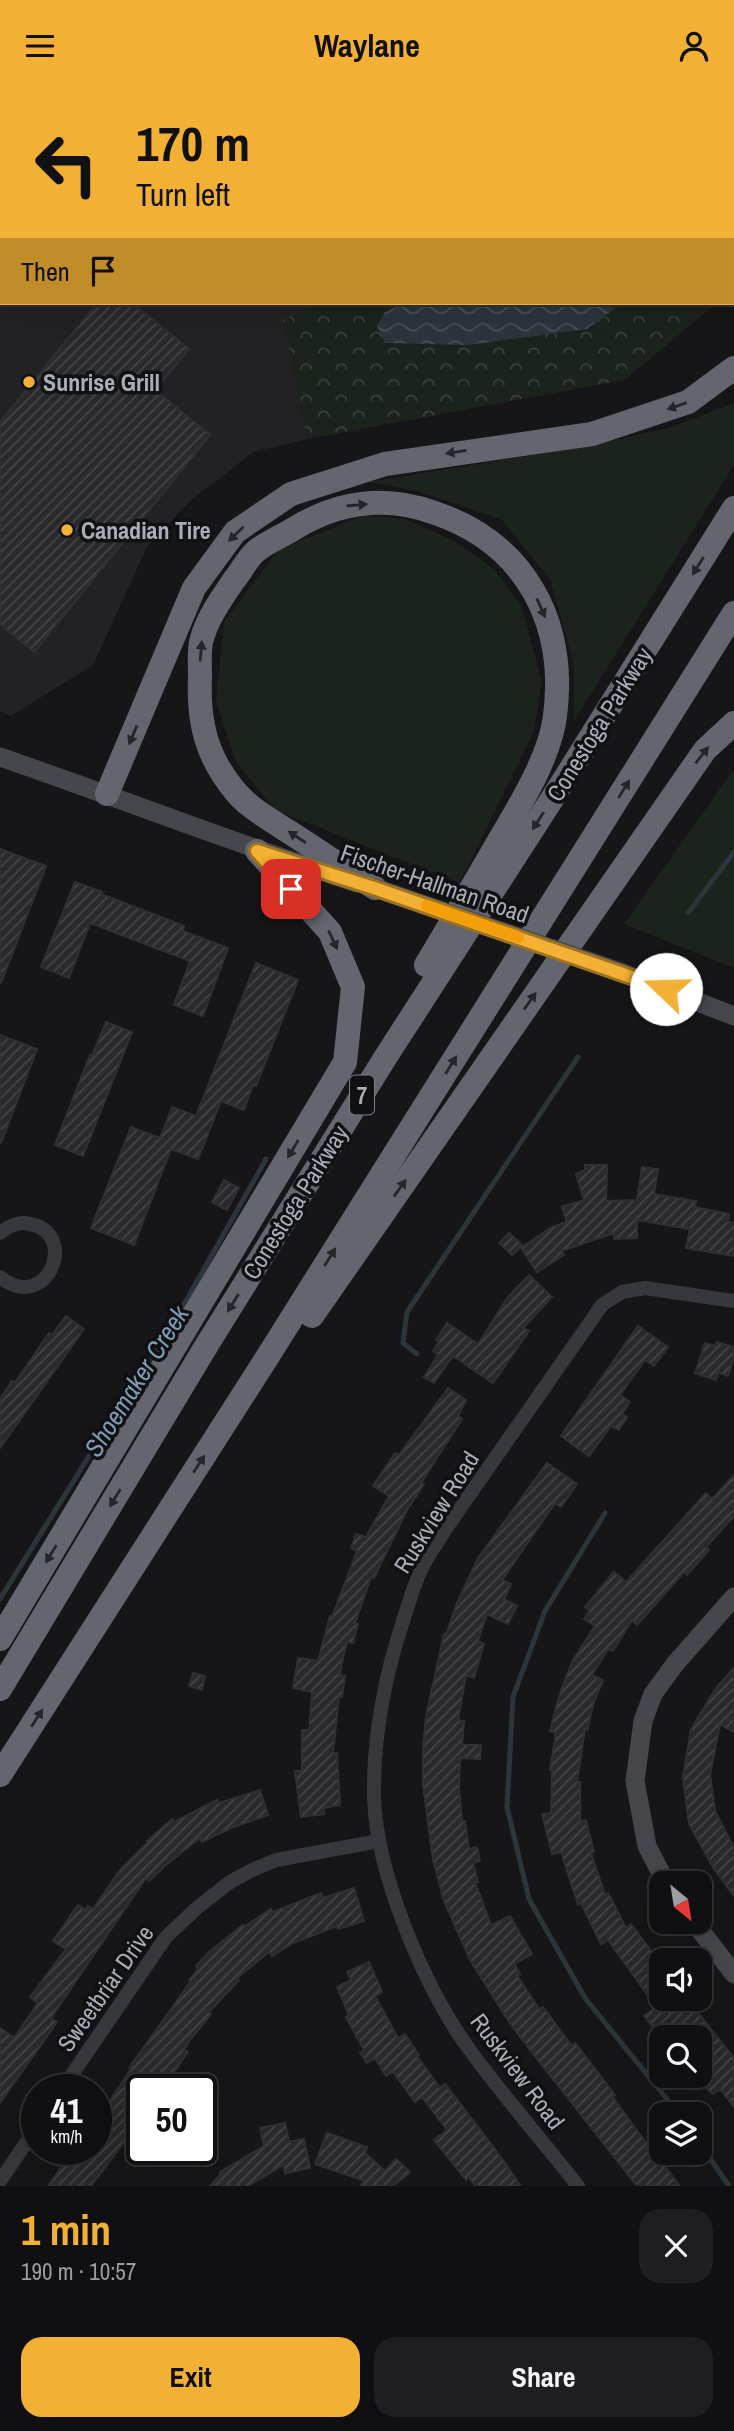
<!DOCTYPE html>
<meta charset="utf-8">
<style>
body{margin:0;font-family:"Archivo Narrow",sans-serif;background:#1e1e20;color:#f1f3f6;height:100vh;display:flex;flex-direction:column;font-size:26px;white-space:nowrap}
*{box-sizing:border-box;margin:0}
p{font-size:23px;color:#9c9d9f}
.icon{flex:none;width:38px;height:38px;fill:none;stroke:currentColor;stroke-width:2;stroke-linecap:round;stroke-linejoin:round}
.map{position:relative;height:2095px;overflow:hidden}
.details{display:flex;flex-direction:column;background:#101012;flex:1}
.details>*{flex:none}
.top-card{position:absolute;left:0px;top:0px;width:735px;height:214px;box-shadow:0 7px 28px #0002,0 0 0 2px #303032;background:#f2b134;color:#111;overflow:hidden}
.needle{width:46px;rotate:150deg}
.tools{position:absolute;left:649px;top:1780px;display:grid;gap:14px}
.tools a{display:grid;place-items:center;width:63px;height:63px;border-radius:14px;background:#101012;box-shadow:0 7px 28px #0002,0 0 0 2px #303032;font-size:35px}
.speed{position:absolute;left:21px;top:1983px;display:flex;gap:14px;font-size:35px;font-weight:700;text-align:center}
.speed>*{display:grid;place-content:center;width:91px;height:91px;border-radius:50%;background:#101012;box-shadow:0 7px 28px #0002,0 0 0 2px #303032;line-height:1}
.speed small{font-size:18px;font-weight:400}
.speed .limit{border:4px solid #111;border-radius:10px;background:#fff;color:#111}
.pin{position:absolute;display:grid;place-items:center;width:60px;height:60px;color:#fff;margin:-30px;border-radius:14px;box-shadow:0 4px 10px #0006}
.me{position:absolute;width:77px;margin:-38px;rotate:291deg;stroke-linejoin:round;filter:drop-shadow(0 0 5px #0008)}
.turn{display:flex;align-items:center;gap:24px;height:147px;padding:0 21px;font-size:32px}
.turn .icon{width:91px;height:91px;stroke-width:2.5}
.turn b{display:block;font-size:49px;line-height:60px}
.then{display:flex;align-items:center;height:66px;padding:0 21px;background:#0003;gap:14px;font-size:26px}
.round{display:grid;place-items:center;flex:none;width:74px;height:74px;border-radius:21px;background:#1e1e20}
.overview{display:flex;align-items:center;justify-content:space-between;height:119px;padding:0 21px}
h1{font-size:42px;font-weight:700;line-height:52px;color:#f2b134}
.action{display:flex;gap:14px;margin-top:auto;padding:14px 21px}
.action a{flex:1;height:80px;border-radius:21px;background:#f2b134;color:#111;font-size:28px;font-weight:700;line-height:80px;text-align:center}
.action a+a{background:#1e1e20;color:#f1f3f6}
header{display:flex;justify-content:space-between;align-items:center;height:91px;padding:0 21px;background:#f2b134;color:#111;font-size:32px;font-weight:700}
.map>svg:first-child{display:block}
</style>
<header><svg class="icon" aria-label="menu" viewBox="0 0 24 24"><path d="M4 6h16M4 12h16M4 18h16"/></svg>Waylane<svg class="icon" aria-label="person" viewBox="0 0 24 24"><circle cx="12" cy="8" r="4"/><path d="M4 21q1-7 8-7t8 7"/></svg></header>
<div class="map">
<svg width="734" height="2095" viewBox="0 0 734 2095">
<defs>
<pattern id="forest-crowns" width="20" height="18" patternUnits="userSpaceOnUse" patternTransform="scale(1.75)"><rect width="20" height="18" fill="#1c231d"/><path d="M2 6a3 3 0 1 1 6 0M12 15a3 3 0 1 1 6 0" fill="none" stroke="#3a403c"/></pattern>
<pattern id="water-waves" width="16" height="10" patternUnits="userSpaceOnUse" patternTransform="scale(1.75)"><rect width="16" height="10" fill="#2c353c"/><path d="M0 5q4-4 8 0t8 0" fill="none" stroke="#485056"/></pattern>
<pattern id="building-hatch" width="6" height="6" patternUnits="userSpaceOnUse" patternTransform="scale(1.75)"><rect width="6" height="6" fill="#29292c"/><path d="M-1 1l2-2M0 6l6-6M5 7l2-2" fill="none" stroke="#454548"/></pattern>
</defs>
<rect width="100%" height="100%" fill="#161618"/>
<path fill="#222225" d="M0 0H734V24L733 2H2V212H321L284 229 307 348 253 361 189 411 147 456 93 574 11 625 0 620Z"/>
<g fill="#1c231d">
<path d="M734 312V374L574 630V573L550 488 502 429 421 401 368 391 594 354 672 336Z"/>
<path d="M365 424 405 428 452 449 494 478 521 514 542 591 534 640 460 792 275 719 236 671 216 610 224 531 278 459Z"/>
<path d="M734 678V877L624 833Z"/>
</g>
<path fill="url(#forest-crowns)" d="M321 212H717L624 289 307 348 283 229Z"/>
<path fill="url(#water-waves)" d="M405 212H622L587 238 468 254 385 252 377 235 385 221Z"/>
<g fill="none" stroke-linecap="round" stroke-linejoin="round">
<g stroke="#2c353c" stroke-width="5">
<path d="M688 822 734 761"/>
<path d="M417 1263 403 1252 407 1221 578 966"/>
<path d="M605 1422 545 1520 513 1606 507 1716 529 1808 585 1907 679 2023"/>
<path d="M0 1508 187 1208 266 1068"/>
<path d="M700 2053 729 2095"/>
</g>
</g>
<g fill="url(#building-hatch)" stroke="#303034" stroke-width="2">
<path d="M97 212H132L189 258 155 299 210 344 34 561 0 533V331Z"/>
<path d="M0 758 46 775 1 892 0 891Z"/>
<path d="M75 791 102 801 101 803 184 835 183 840 228 857 203 925 174 914 190 870 90 832 69 887 41 876Z"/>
<path d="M256 872 298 889 256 995 253 994 244 1019 221 1010 198 1068 171 1058 134 1154 91 1137 131 1036 160 1047 172 1016 196 1025Z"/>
<path d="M106 931 132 941 83 1065 55 1054 90 964 92 965Z"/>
<path d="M0 944 37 958 1 1052H0Z"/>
<path d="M585 1074H607L606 1110 637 1109 642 1076 658 1078 654 1103 696 1110 695 1116 729 1123 728 1131 734 1132V1165L686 1157 690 1138 637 1129V1147L614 1148V1142L561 1160 564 1164 537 1181 521 1157 552 1136 567 1131 562 1116 584 1109 576 1083 585 1079Z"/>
<path d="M224 1089 239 1097 227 1119 212 1111Z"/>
<path d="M509 1142 522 1154 512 1164 499 1152Z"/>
<path d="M529 1184 552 1206 523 1237 529 1240 493 1292 453 1265 434 1292 424 1286 438 1264 433 1260 439 1250 436 1249 447 1232 478 1253 508 1206Z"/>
<path d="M66 1225 84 1238 0 1357V1308L12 1290 15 1292 49 1242 52 1244Z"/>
<path d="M638 1235 668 1256 654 1275 645 1269 620 1304 630 1311 622 1323 627 1326 619 1339 611 1335 589 1365 561 1345Z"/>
<path d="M717 1251 734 1256V1266L728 1285 718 1281 716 1289 695 1282 705 1252 715 1255Z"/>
<path d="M448 1297 466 1309 458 1325 462 1328 421 1392 424 1393 407 1419 374 1487 371 1486 355 1532 358 1533 353 1552 347 1551 342 1571 340 1584 345 1585 342 1606 339 1605 333 1662H337L340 1714 324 1717V1723L301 1726 295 1680H302V1639H309L312 1601 293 1597 298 1567 318 1570 330 1525 332 1526 357 1460 351 1457 356 1443 366 1446 389 1405 373 1395 395 1362 399 1364Z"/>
<path d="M547 1372 577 1393 561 1416 555 1412 502 1489 511 1493 504 1508 517 1515 508 1533 487 1523 478 1550 484 1553 474 1587 466 1584 458 1629 464 1630 462 1654H481L480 1668 460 1667 459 1698 462 1731 465 1730 469 1758 477 1756 480 1770 473 1772 478 1791H475L491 1834 510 1825 532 1863 514 1873 520 1883 517 1884 539 1918 543 1916 572 1955 575 1952 615 2004 612 2005 638 2041 680 2095H637L541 1973 511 1934 470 1869 444 1810 433 1769 423 1694V1657L426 1625 444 1543 446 1544 456 1514 478 1467Z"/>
<path d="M734 1384V1425L706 1456 709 1459 687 1484 684 1481 637 1534 632 1529 613 1560 608 1558 592 1584 603 1589 594 1611 587 1639 585 1638 577 1691H580V1731L586 1729 594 1761 591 1762 605 1804 608 1802 626 1837 631 1833 662 1875V1908H687L734 1967V2016L720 1998 713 2003 700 1992V1946H680L673 1937 661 1946 644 1925 656 1916 608 1849 601 1853 581 1812 578 1814 561 1761 552 1763 542 1723 551 1722 552 1679H550L556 1642 550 1640 560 1602 573 1569 595 1535 584 1528 590 1519 585 1516 614 1481 626 1491 706 1402 712 1408Z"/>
<path d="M734 1577V1641L720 1633 710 1684 715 1720 734 1757V1805L714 1778 689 1733 683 1686 691 1638 716 1597Z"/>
<path d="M193 1582 205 1585 202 1599 189 1595Z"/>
<path d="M260 1699 268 1724 231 1737 202 1751 200 1747 167 1773 149 1790 146 1787 51 1927 57 1931 0 2012V1937L14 1947 38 1912 30 1906 66 1858 53 1850 78 1814 85 1819 88 1815 93 1818 120 1779 148 1751 147 1750 172 1728 174 1731 217 1709 219 1712Z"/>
<path d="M354 1797 364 1830 338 1838 337 1835 293 1852 272 1865 269 1861 237 1887 239 1889 209 1921 211 1923 190 1949 184 1959 188 1961 162 1998H142V2027L91 2095H48L74 2058H96V2025L107 2009 109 2011 131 1978 129 1977 191 1890 189 1889 198 1878 196 1875 209 1861 243 1834 244 1836 271 1818 273 1821 321 1802 323 1807Z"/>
<path d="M369 1871 382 1901 375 1905 398 1947 405 1943 419 1964 417 1965 440 1997 445 1993 492 2054 521 2095H475L469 2086 466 2089 434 2049 447 2039 422 2006 415 2011 393 1981 386 1985 375 1967 367 1972 360 1962 364 1959 346 1926 349 1924 337 1896 351 1889 347 1881Z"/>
<path d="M285 2032 289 2051 304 2048 310 2077 285 2082 283 2074 248 2095H210L221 2083 220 2081 264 2055 260 2037Z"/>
<path d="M327 2042 367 2056 365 2062 385 2080 396 2068 410 2081 393 2095H360L365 2090 315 2073Z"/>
</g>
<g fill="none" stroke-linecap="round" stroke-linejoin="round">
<g stroke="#37383d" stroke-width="14">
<path d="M0 1142C9 1135 18 1130 30 1133 80 1142 47 1224 0 1186"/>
<path d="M62 1998 166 1846 198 1816 230 1791 252 1779 276 1769 379 1750"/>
<path d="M0 2090 37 2036"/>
<path d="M578 2095C542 2049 503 2005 469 1958 424 1896 377 1784 374 1707 373 1646 384 1588 403 1530 409 1512 414 1492 423 1475 429 1463 438 1451 445 1439L602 1214 622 1201 645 1197 734 1210"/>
</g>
<g stroke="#45474d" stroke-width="19">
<path d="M0 666C119 707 237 753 357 792"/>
<path d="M620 881 734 925"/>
<path d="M666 1792 647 1755 635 1690 643 1630 653 1603 675 1573 734 1506"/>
<path d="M693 1830 734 1883"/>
</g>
<g stroke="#63666e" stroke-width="24">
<path d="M107 703 194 497 235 441 291 403 385 373 592 343 688 311 734 277"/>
<path d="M375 797C345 778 316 758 286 739 268 727 249 717 235 700 206 665 198 631 200 586 200 575 199 562 201 551 206 529 221 508 234 489 241 481 247 468 255 461 266 451 283 445 295 437 340 410 386 404 435 422 526 453 567 532 555 625 550 667 518 717 497 753 474 793 450 834 426 874"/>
<path d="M312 1225 705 659 734 632"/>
<path d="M0 1548 345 971 353 896 330 841 257 760"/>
<path d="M0 1598 205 1257 385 967 552 708 734 417"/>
<path d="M0 1684 268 1265 734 522"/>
</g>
<path stroke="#45474d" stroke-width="19" d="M375 797 620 881"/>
</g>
<defs><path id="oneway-solid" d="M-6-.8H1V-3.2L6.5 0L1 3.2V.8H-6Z" transform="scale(1.75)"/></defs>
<g fill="#26262a">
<use href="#oneway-solid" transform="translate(677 315) rotate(161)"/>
<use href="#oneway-solid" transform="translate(456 361) rotate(171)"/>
<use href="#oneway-solid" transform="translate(357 414) rotate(-5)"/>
<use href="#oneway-solid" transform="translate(236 443) rotate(136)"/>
<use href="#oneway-solid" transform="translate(698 475) rotate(122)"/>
<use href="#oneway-solid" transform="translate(541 517) rotate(66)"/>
<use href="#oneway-solid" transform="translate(201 560) rotate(-85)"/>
<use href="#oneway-solid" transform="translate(133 644) rotate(113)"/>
<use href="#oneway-solid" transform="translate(702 664) rotate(-52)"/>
<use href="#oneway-solid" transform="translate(624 698) rotate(-58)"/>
<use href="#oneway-solid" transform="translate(538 730) rotate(123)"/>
<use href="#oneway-solid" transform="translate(297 746) rotate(-147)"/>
<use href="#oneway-solid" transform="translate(333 849) rotate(65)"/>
<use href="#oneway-solid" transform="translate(530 910) rotate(-55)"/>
<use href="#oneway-solid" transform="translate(451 974) rotate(-58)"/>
<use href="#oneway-solid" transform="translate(293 1058) rotate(121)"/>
<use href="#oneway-solid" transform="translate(400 1097) rotate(-55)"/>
<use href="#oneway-solid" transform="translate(330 1166) rotate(-58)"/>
<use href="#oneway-solid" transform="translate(233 1212) rotate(122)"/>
<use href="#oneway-solid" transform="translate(199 1373) rotate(-57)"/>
<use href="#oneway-solid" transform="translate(115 1407) rotate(121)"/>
<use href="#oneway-solid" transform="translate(51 1463) rotate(121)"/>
<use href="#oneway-solid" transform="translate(37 1627) rotate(-57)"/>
</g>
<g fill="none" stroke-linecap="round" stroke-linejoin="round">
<defs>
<path id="route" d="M291 798 257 760 374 797 666 898"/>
</defs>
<use href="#route" stroke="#9d7322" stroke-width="18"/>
<use href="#route" stroke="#f2b134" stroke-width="12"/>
<path stroke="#f59e0b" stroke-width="12" d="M427 815 518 846"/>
</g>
<g fill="#f2b134" stroke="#111113" stroke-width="2.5">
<circle cx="29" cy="291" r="7"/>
<circle cx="67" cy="439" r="7"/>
</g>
<g text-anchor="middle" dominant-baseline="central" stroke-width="7" stroke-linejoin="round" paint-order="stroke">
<rect fill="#111113" stroke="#7b7e86" stroke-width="2" x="350" y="984.5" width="24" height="39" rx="5"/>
<g font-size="23" font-weight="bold" fill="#a8adb8">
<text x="362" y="1004">7</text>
</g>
<g font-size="24" font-weight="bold" fill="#a8adb8" stroke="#111113" text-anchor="start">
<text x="43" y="291">Sunrise Grill</text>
<text x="81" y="439">Canadian Tire</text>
</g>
<g font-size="24" fill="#a8adb8" stroke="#111113">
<text transform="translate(599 633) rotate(-58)">Conestoga Parkway</text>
<text transform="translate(435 792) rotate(19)">Fischer-Hallman Road</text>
<text transform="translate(295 1111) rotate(-58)">Conestoga Parkway</text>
<text transform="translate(436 1421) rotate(-58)">Ruskview Road</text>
<text transform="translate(105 1897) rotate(-55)">Sweetbriar Drive</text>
<text transform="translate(518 1980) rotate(53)">Ruskview Road</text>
</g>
<g font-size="26" font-style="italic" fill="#7f9bb3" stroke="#111113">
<text transform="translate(136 1290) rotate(-58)">Shoemaker Creek</text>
</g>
</g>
</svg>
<div class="tools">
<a><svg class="needle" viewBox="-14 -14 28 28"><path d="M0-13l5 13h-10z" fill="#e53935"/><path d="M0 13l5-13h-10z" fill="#9c9d9f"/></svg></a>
<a><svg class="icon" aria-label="sound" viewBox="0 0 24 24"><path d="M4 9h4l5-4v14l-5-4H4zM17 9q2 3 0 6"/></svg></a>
<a><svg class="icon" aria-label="search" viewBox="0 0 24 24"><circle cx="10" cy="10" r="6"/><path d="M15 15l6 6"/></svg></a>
<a><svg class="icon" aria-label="layers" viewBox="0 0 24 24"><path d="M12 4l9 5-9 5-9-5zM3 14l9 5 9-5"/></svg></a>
</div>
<div class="speed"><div>41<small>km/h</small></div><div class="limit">50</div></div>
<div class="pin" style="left:291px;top:798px;background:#d93025"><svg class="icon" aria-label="arrive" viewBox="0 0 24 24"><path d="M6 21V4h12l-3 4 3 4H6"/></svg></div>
<svg class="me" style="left:666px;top:898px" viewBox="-20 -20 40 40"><circle r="19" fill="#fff"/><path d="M0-13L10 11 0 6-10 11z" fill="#f2b134"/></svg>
<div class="top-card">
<div class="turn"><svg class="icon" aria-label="left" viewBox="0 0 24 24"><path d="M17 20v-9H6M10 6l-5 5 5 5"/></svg><div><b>170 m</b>Turn left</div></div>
<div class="then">Then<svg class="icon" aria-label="arrive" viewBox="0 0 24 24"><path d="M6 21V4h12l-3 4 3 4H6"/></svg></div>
</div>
</div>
<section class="details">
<div class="overview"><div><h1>1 min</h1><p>190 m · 10:57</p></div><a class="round"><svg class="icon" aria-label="close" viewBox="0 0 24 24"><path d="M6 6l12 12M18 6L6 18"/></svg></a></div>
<div class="action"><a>Exit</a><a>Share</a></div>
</section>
